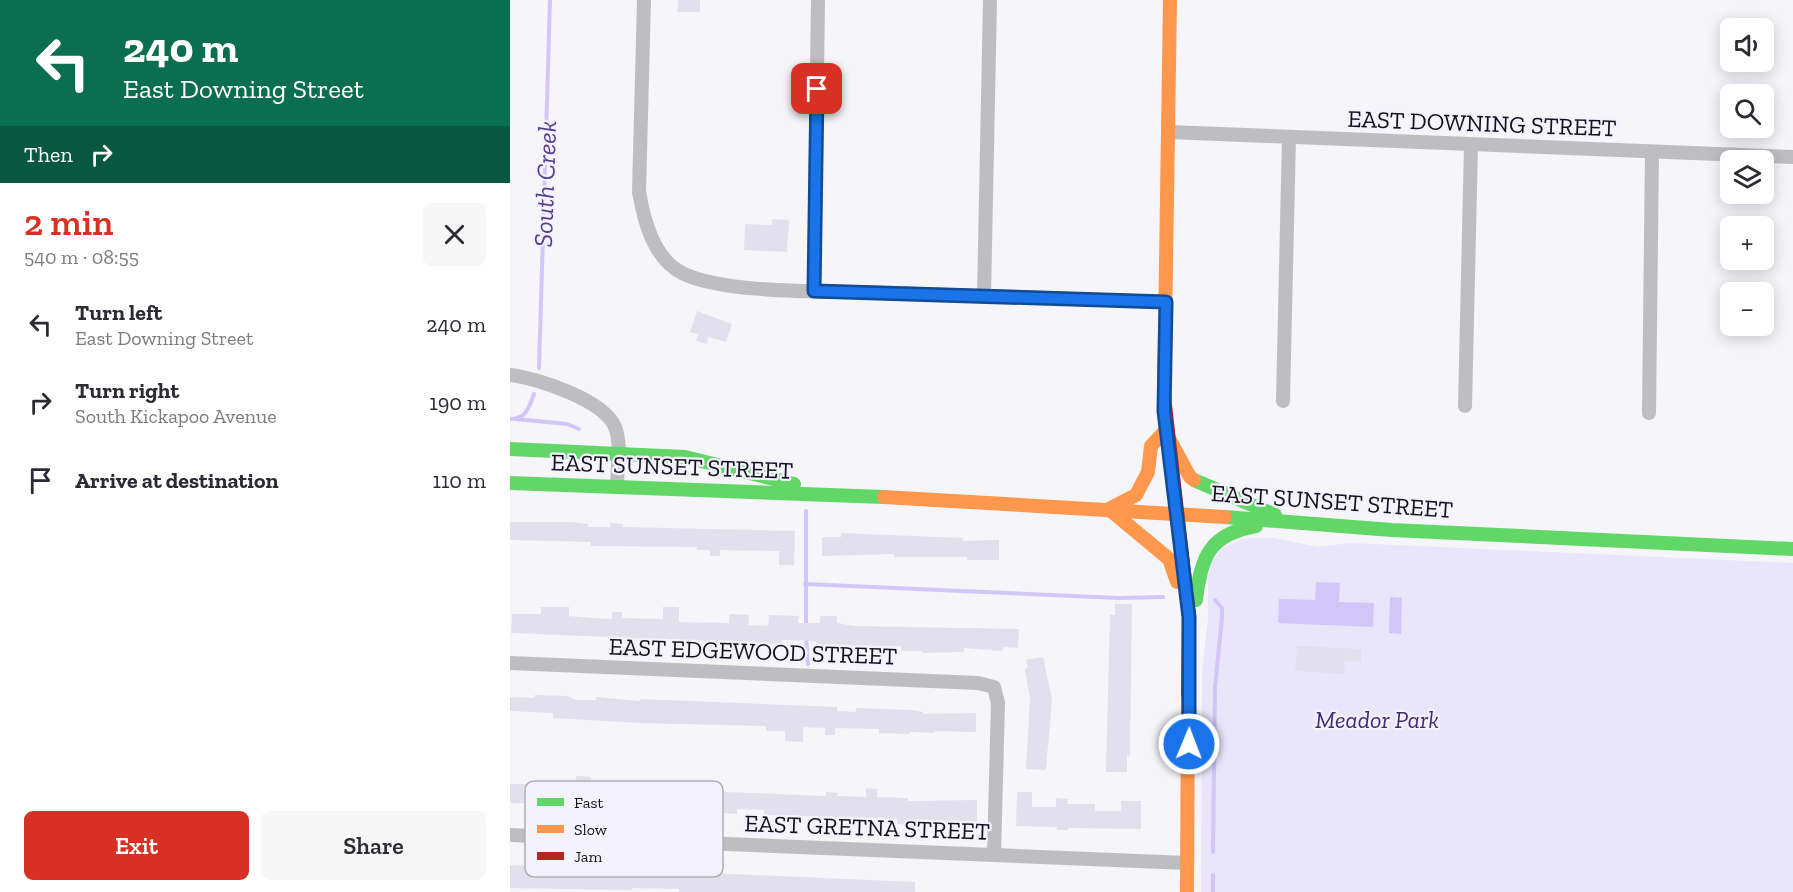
<!DOCTYPE html>
<meta charset="utf-8">
<style>
body{margin:0;font-family:"Zilla Slab",serif;background:#f7f7f7;color:#2b2b33;height:100vh;display:flex;flex-direction:column;font-size:22px;white-space:nowrap}
*{box-sizing:border-box;margin:0}
p{font-size:20px;color:#7c7c81}
.icon{flex:none;width:33px;height:33px;fill:none;stroke:currentColor;stroke-width:2;stroke-linecap:round;stroke-linejoin:round}
.map{position:relative;flex:1;overflow:hidden}
.side{display:flex;flex-direction:column;background:#fff;width:510px}
.side>*{flex:none}
.guide{background:#0b6e4f;color:#fff;overflow:hidden}
.controls{position:absolute;left:1210px;top:18px;display:grid;gap:12px}
.controls a{display:grid;place-items:center;width:54px;height:54px;border-radius:9px;background:#fff;box-shadow:0 3px 15px #0003;font-size:30px}
.pin{position:absolute;display:grid;place-items:center;width:51px;height:51px;color:#fff;margin:-26px;border-radius:12px;box-shadow:0 3px 9px #0006}
.me{position:absolute;width:66px;margin:-33px;rotate:1deg;stroke-linejoin:round;filter:drop-shadow(0 0 4px #0008)}
.turn{display:flex;align-items:center;gap:21px;height:126px;padding:0 24px;font-size:27px}
.turn .icon{width:78px;height:78px;stroke-width:2.5}
.turn b{display:block;font-size:42px;line-height:51px}
.then{display:flex;align-items:center;height:57px;padding:0 24px;background:#0003;gap:12px;font-size:22px}
.round{display:grid;place-items:center;flex:none;width:63px;height:63px;border-radius:9px;background:#f7f7f7}
.head{display:flex;align-items:center;justify-content:space-between;height:102px;padding:0 24px}
h1{font-size:36px;font-weight:600;line-height:45px;color:#d93025}
.button{display:flex;gap:12px;margin-top:auto;padding:12px 24px}
.button a{flex:1;height:69px;border-radius:9px;background:#d93025;color:#fff;font-size:24px;font-weight:600;line-height:69px;text-align:center}
.button a+a{background:#f7f7f7;color:#2b2b33}
ul{padding:0;list-style:none}
li{display:flex;align-items:center;gap:18px;height:78px;padding:0 24px}
li div{flex:1}
li b{display:block;font-size:22px}
li em{font-style:normal}
main{display:flex;flex:1;min-height:0}
.map>svg:first-child{display:block}
</style>
<main>
<section class="side">
<div class="guide">
<div class="turn"><svg class="icon" aria-label="left" viewBox="0 0 24 24"><path d="M17 20v-9H6M10 6l-5 5 5 5"/></svg><div><b>240 m</b>East Downing Street</div></div>
<div class="then">Then<svg class="icon" aria-label="right" viewBox="0 0 24 24"><path d="M7 20v-9h11M14 6l5 5-5 5"/></svg></div>
</div>
<div class="head"><div><h1>2 min</h1><p>540 m · 08:55</p></div><a class="round"><svg class="icon" aria-label="close" viewBox="0 0 24 24"><path d="M6 6l12 12M18 6L6 18"/></svg></a></div>
<ul>
<li><svg class="icon" aria-label="left" viewBox="0 0 24 24"><path d="M17 20v-9H6M10 6l-5 5 5 5"/></svg><div><b>Turn left</b><p>East Downing Street</p></div><em>240 m</em></li>
<li><svg class="icon" aria-label="right" viewBox="0 0 24 24"><path d="M7 20v-9h11M14 6l5 5-5 5"/></svg><div><b>Turn right</b><p>South Kickapoo Avenue</p></div><em>190 m</em></li>
<li><svg class="icon" aria-label="arrive" viewBox="0 0 24 24"><path d="M6 21V4h12l-3 4 3 4H6"/></svg><div><b>Arrive at destination</b></div><em>110 m</em></li>
</ul>
<div class="button"><a>Exit</a><a>Share</a></div>
</section>
<div class="map">
<svg width="1283" height="892" viewBox="0 0 1283 892">
<rect width="100%" height="100%" fill="#f5f5fa"/>
<path fill="#e9e5fb" d="M736 538H764L808 547 840 543 1283 563V892H691L692 672 698 619V577L702 561 714 547Z"/>
<g fill="#d2c6f9">
<path d="M806 582 830 583 829 602 864 603 863 627 768 623 769 599 805 600Z"/>
<path d="M880 597 892 598 891 634 879 633Z"/>
</g>
<g fill="none" stroke-linecap="round" stroke-linejoin="round">
<g stroke="#d2c6f9" stroke-width="4">
<path d="M29 368 40 0"/>
<path d="M0 419C16 419 19 408 24 394"/>
<path d="M6 419 57 424 69 429"/>
<path d="M295 584 609 598 653 597"/>
<path d="M296 627V511"/>
<path d="M296 638 298 664"/>
<path d="M703 852 705 687 712 618V608L705 600"/>
<path d="M703 892V875"/>
</g>
</g>
<g fill="#e3e0ee">
<path d="M168 0H190V12H167Z"/>
<path d="M262 219 279 220 277 252 234 250 235 224 262 225Z"/>
<path d="M187 311 222 324 216 342 198 337 197 344 186 341 188 334 180 332Z"/>
<path d="M0 522H62L78 524V527H100V523L113 524V527L285 531 284 565H269V551L210 550V556H200V550H187V547L81 546V542L0 540Z"/>
<path d="M331 533 453 538V541L489 540V560H457V557H384V554L312 556V537H331Z"/>
<path d="M605 604H622L620 756 617 755V772H596L600 615H605Z"/>
<path d="M31 607H59V616L83 618 102 619V612H112V618L153 619V607H169V622L219 623V614L239 615 238 625 258 626 259 615 289 616 288 623H310V616H327V623L344 626 509 629 508 648 493 647V651L454 648V652L412 653V651H391V646H372V649L328 647 306 645V641L272 640V644L1 633 2 614H31Z"/>
<path d="M787 646 851 649V662L835 661 834 674 785 671Z"/>
<path d="M533 657 542 699 536 770 516 769 520 699 515 669 518 668 516 660Z"/>
<path d="M25 695 57 696 66 700H86V697L130 701V699L327 707V711L346 712V708L403 710 413 712V714L466 713V732L425 731V733L400 732V734L369 733V729L325 728V735H315V728L293 727V742L275 741V731H256V726L129 723 43 718V713L0 711V697L25 698Z"/>
<path d="M66 776 81 777V785L112 788 316 796V792L328 793 327 796 356 797V788L367 789V797L398 798V801L467 800V822H414V825L387 824V819L254 815V810L227 809V814L213 813 214 809 194 808V812L63 807 64 799 38 798V804L0 803V784H66Z"/>
<path d="M507 792H522V807H546V798L558 799 557 804H585V811H611V801H631V829L558 828V830H547V827L506 826Z"/>
<path d="M0 865 54 867 65 869 64 872H86V868L141 871V868L181 872V868L197 869V873L383 881 405 882V892H169V889L122 888V890L0 888Z"/>
</g>
<g fill="none" stroke-linecap="round" stroke-linejoin="round">
<g stroke="#bebdc1" stroke-width="14">
<path d="M134 0 129 192C134 220 143 258 172 273 212 293 305 291 352 292 453 295 554 298 656 302"/>
<path d="M659 132 1283 157"/>
<path d="M304 291 308 0"/>
<path d="M474 296 480 0"/>
<path d="M0 375C27 378 94 400 105 427 112 445 107 468 107 487"/>
<path d="M773 401 779 137"/>
<path d="M955 406 961 145"/>
<path d="M1139 413 1142 152"/>
<path d="M0 663 468 683 484 687 488 703 484 855"/>
<path d="M0 835 677 863"/>
</g>
<g stroke="#63d668" stroke-width="14">
<path d="M0 449 175 457 284 484"/>
<path d="M684 480 765 515"/>
<path d="M0 483 374 497"/>
<path d="M715 517 882 530 1283 549"/>
<path d="M686 600C691 556 700 534 746 526"/>
</g>
<g stroke="#ff974d" stroke-width="14">
<path d="M654 396 660 0"/>
<path d="M374 497 715 517"/>
<path d="M667 582 659 559 599 509 626 495 638 472 641 446 655 431 680 477 684 480"/>
<path d="M677 892 678 694"/>
</g>
<path stroke="#b3261e" stroke-width="14" d="M654 396 679 617 678 694"/>
</g>
<g fill="none" stroke-linecap="round" stroke-linejoin="round">
<defs>
<path id="route" d="M307 89 304 291 656 302 654 411 679 617V744"/>
</defs>
<use href="#route" stroke="#114b97" stroke-width="15"/>
<use href="#route" stroke="#1a73e8" stroke-width="10"/>
</g>
<g text-anchor="middle" dominant-baseline="central" stroke-width="4.5" stroke-linejoin="round" paint-order="stroke">
<g font-size="24" fill="#13111a" stroke="#f4f2fd">
<text transform="translate(972 123) rotate(2)">EAST DOWNING STREET</text>
<text transform="translate(162 466) rotate(2)">EAST SUNSET STREET</text>
<text transform="translate(822 501) rotate(4)">EAST SUNSET STREET</text>
<text transform="translate(243 651) rotate(2)">EAST EDGEWOOD STREET</text>
<text transform="translate(357 827) rotate(2)">EAST GRETNA STREET</text>
</g>
<g font-size="24" font-style="italic" fill="#442878" stroke="#f4f2fd">
<text x="867" y="719">Meador Park</text>
</g>
<g font-size="26" font-style="italic" fill="#573c8e" stroke="#f4f2fd">
<text transform="translate(35 184) rotate(-88)">South Creek</text>
</g>
</g>
<rect x="15" y="781" width="198" height="96" rx="9" fill="#f4f2fd" stroke="#b0aeb9" stroke-width="1.5"/>
<rect x="27" y="798" width="27" height="8" fill="#63d668"/>
<rect x="27" y="825" width="27" height="8" fill="#ff974d"/>
<rect x="27" y="852" width="27" height="8" fill="#b3261e"/>
<g font-size="16" fill="#13111a">
<text x="64" y="808">Fast</text>
<text x="64" y="835">Slow</text>
<text x="64" y="862">Jam</text>
</g>
</svg>
<div class="controls">
<a><svg class="icon" aria-label="sound" viewBox="0 0 24 24"><path d="M4 9h4l5-4v14l-5-4H4zM17 9q2 3 0 6"/></svg></a>
<a><svg class="icon" aria-label="search" viewBox="0 0 24 24"><circle cx="10" cy="10" r="6"/><path d="M15 15l6 6"/></svg></a>
<a><svg class="icon" aria-label="layers" viewBox="0 0 24 24"><path d="M12 4l9 5-9 5-9-5zM3 14l9 5 9-5"/></svg></a>
<a>+</a>
<a>−</a>
</div>
<div class="pin" style="left:307px;top:89px;background:#d93025"><svg class="icon" aria-label="arrive" viewBox="0 0 24 24"><path d="M6 21V4h12l-3 4 3 4H6"/></svg></div>
<svg class="me" style="left:679px;top:744px" viewBox="-20 -20 40 40"><circle r="17" fill="#1a73e8" stroke="#fff" stroke-width="3"/><path d="M0-11L8 9 0 5-8 9z" fill="#fff"/></svg>
</div>
</main>
